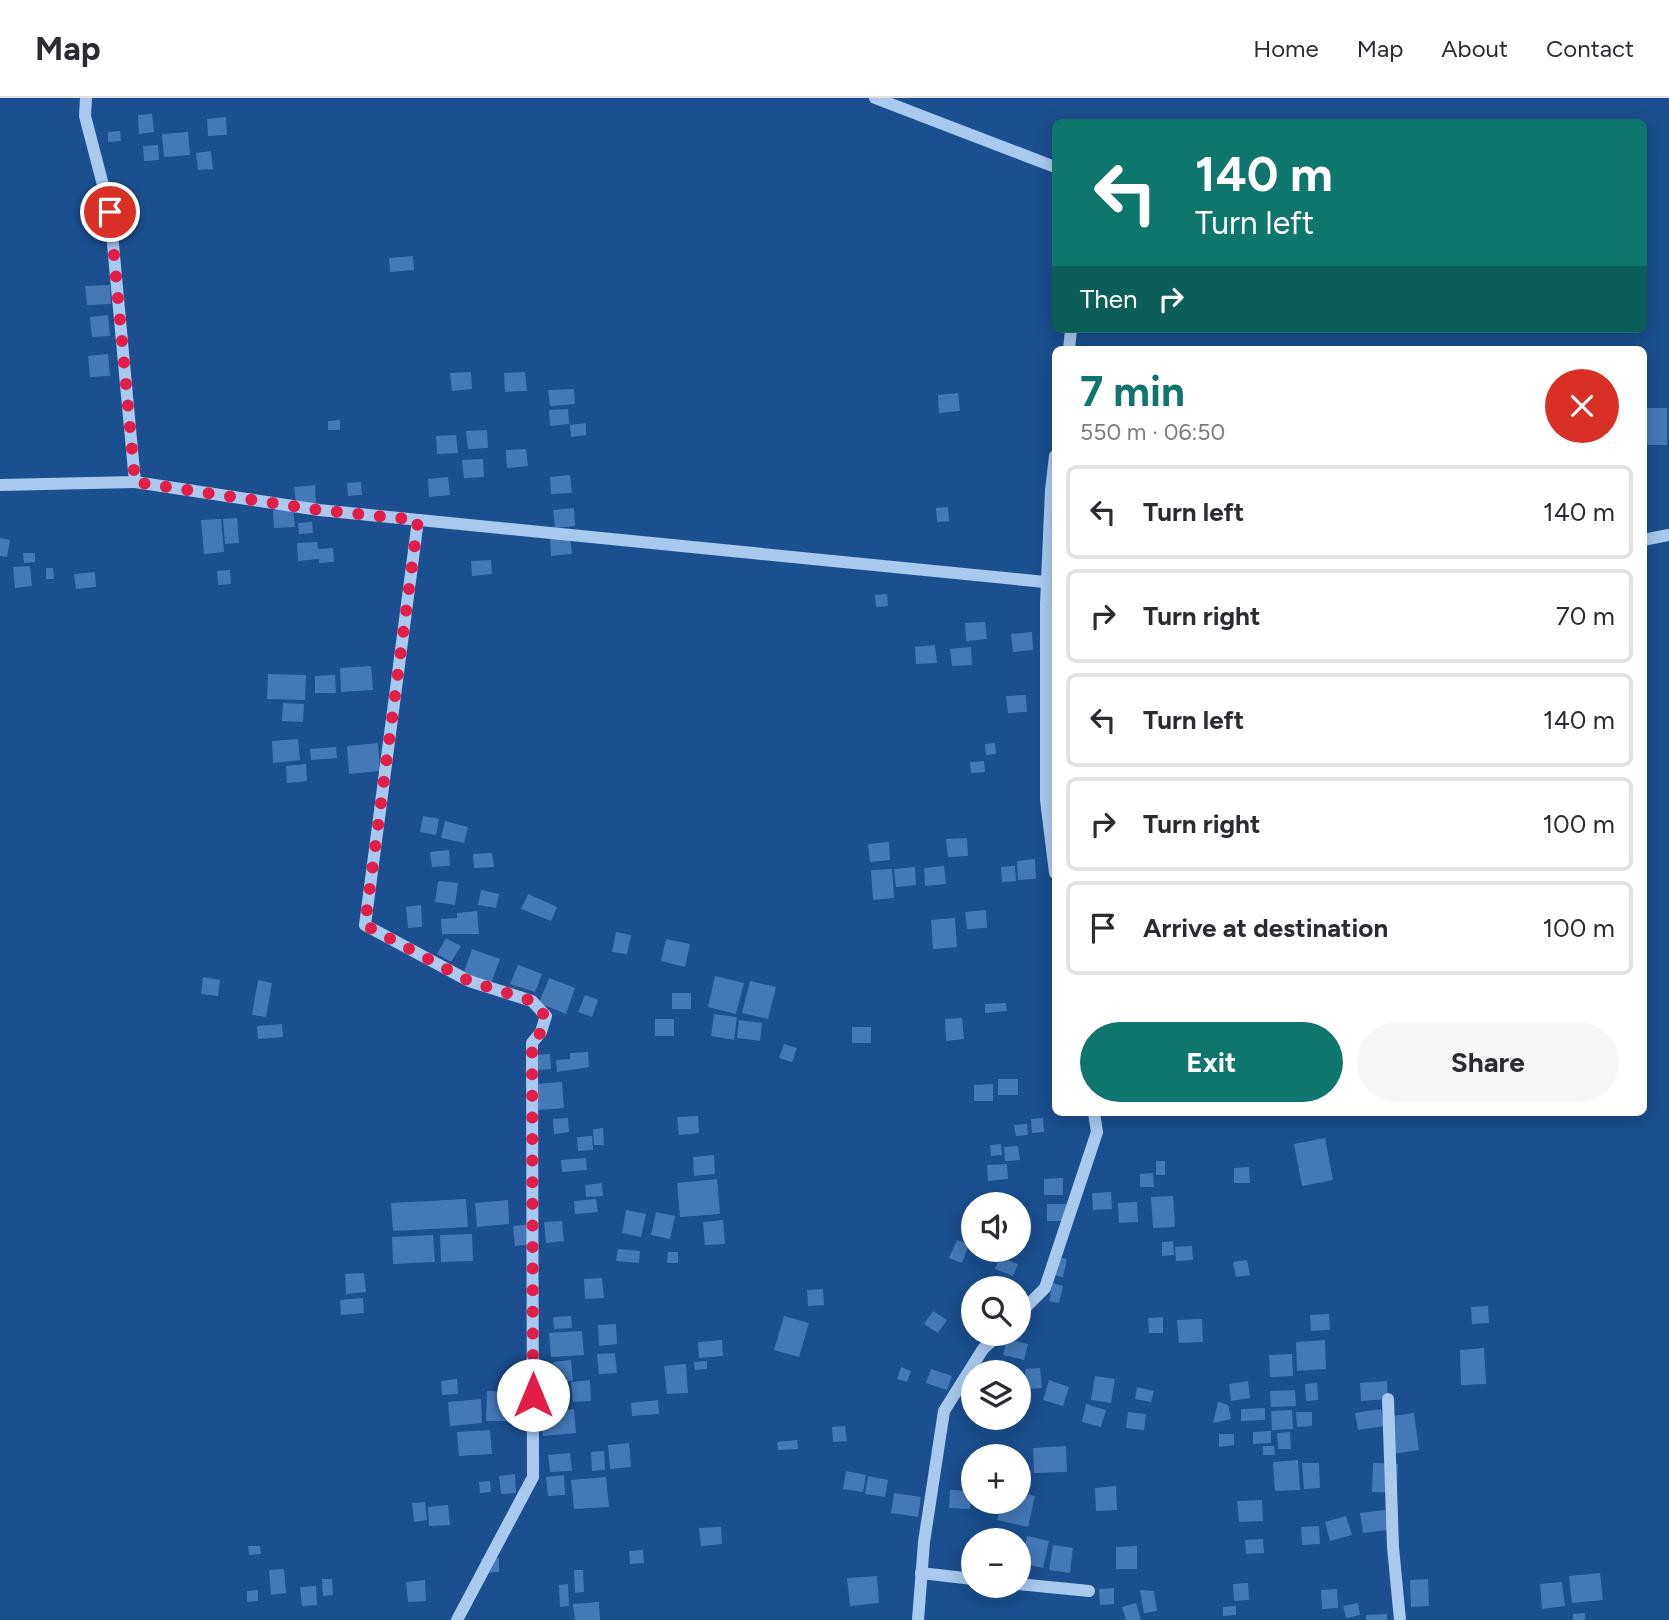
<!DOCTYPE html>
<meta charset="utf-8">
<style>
body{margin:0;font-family:Figtree,sans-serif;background:#f7f7f7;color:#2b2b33;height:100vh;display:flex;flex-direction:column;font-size:26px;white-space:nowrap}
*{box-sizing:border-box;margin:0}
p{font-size:23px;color:#7c7c81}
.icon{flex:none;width:38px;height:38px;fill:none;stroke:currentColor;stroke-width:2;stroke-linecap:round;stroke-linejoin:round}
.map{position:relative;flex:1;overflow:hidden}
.drawer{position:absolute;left:1052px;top:248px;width:595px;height:770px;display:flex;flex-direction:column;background:#fff;border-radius:10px;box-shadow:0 4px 18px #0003}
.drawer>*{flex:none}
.top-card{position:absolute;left:1052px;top:21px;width:595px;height:214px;border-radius:10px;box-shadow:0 4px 18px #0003;background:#0f766e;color:#fff;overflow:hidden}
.fabs{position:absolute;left:961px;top:1094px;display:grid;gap:14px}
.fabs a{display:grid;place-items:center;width:70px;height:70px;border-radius:50%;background:#fff;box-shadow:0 4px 18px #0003;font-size:35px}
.pin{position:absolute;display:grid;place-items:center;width:60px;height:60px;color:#fff;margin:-30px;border:4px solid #fff;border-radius:50%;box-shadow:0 2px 7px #0007}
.me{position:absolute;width:77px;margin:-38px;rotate:0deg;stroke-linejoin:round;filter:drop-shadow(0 0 5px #0008)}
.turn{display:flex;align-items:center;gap:24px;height:147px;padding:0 28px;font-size:32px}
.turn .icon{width:91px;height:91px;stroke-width:2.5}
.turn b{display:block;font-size:49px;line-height:60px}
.then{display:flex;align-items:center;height:66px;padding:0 28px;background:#0003;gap:14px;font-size:26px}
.round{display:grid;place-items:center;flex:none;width:74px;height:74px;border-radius:37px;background:#f7f7f7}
.summary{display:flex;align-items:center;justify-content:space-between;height:119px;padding:0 28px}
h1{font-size:42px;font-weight:700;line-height:52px;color:#0f766e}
.action{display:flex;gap:14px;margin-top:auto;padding:14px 28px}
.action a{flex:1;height:80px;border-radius:42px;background:#0f766e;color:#fff;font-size:28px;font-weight:700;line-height:80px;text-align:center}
.action a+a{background:#f7f7f7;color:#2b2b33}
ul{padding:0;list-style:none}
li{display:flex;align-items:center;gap:21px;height:94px;margin:0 14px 10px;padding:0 14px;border:4px solid #e1e1e2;border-radius:10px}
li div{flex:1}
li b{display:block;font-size:26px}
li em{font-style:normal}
header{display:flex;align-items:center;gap:42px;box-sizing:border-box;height:98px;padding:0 35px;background:#fff;border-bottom:2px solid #e1e1e2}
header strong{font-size:33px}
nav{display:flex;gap:38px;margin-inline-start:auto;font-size:24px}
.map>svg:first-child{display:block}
</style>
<header>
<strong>Map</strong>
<nav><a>Home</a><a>Map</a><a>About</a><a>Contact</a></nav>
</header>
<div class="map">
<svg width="1669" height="1522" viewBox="0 0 1669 1522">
<rect width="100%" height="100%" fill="#1b4f8f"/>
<g fill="#4478b7">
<path d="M152 16 154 34 139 36 138 17Z"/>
<path d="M226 19 227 37 208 38 207 21Z"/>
<path d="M120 33 121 43 108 44V34Z"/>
<path d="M188 34 190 57 164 59 162 36Z"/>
<path d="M158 47 159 62 144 63 143 48Z"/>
<path d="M211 53 213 71 198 72 196 55Z"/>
<path d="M413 158 414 172 390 174 389 160Z"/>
<path d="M110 187 111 206 87 207 85 188Z"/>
<path d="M108 217 110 238 92 239 90 219Z"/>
<path d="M108 256 110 278 90 279 88 258Z"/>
<path d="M471 274 472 291 452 293 450 275Z"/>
<path d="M525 274 527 293 505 294 504 275Z"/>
<path d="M574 291 575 306 550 308 548 292Z"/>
<path d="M958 295 960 313 939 315 938 297Z"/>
<rect x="1643" y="310" width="24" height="37"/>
<path d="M568 311 569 326 550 328 549 312Z"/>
<path d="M340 322V332H328V323Z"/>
<path d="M586 325V337L571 339 570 327Z"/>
<path d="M487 332 488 350 468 351 466 333Z"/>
<path d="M456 337 458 355 437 356 436 338Z"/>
<path d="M526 351 528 368 507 370 506 352Z"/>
<path d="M483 361 484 379 464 380 462 362Z"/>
<path d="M570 377 572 395 551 396 550 379Z"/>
<path d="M448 379 450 397 429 399 428 381Z"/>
<path d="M361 384 362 397 348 398 347 385Z"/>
<path d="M315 387 316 405 296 406 294 389Z"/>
<path d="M948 409 949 423 937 424 936 410Z"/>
<path d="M574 410 575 428 555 430 553 412Z"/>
<path d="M293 411 295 429 274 430 273 412Z"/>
<path d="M237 420 239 445 225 446 223 421Z"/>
<path d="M221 421 224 454 204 456 201 422Z"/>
<path d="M312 424 313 435 299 436 298 425Z"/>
<path d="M570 438 572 456 551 458 550 440Z"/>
<path d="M0 440 10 442 7 459 0 458Z"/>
<path d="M317 444 318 451 333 450 334 464 319 465V461L298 463 297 445Z"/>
<path d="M23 455H35V464L24 465Z"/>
<path d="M491 462 492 476 472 478 471 463Z"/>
<path d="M30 468 32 488 15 490 13 469Z"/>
<path d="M46 470H53L54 481H46Z"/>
<path d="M230 472 231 486 218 487 217 473Z"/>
<path d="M95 474 96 489 76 491 74 476Z"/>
<path d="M887 496 888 508 876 509 875 497Z"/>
<path d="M985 524 987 541 966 543 965 525Z"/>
<path d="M1032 534 1033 552 1013 554 1011 536Z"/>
<path d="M935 547 937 565 916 566 915 549Z"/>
<path d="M971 549 972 567 952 568 950 551Z"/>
<path d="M371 568 373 592 341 594 340 570Z"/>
<path d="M268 576 306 577 305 602 267 601Z"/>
<path d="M335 577 336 595H315V578Z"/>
<path d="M1026 597 1027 614 1008 615 1006 598Z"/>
<path d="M283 605 304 606 303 624 282 623Z"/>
<path d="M298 641 300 662 273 665 272 643Z"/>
<path d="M378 645 380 673 349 676 347 648Z"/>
<path d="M995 645 996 656 986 657 985 646Z"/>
<path d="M336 649 337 660 311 662 310 651Z"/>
<path d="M984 663 985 674 971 675 970 664Z"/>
<path d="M306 666 307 683 287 685 286 668Z"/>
<path d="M423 718 439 721 436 737 420 734Z"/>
<path d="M445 723 468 729 464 745 441 740Z"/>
<path d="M967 740 968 758 948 759 946 741Z"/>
<path d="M889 744 890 762 870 764 868 746Z"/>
<path d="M449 752 450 768 432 769 430 754Z"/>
<path d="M492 755 494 769 474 770 473 756Z"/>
<path d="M1035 761 1036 781 1018 782 1017 763Z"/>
<path d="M944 768 946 786 925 788 924 770Z"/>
<path d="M1015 768 1016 783 1002 784 1001 769Z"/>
<path d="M915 769 916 787 896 789 894 771Z"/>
<path d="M892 771 894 800 873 802 871 772Z"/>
<path d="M438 783 458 785 455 807 435 804Z"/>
<path d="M481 792 499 796 496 810 478 807Z"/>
<path d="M528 796 557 809 551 823 521 811Z"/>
<path d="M421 807 422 829 408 830 406 809Z"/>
<path d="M986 812 987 830 967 831 965 814Z"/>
<path d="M477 813 479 836H442L441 821 457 820V815Z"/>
<path d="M955 820 957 849 933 851 931 822Z"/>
<path d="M616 834 631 837 627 856 612 854Z"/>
<path d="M446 840 461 848 451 864 437 856Z"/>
<path d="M666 841 690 846 685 869 661 863Z"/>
<path d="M472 851 500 861 491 886 463 877Z"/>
<path d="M518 867 542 876 535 894 510 886Z"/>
<path d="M715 878 744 885 736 916 708 909Z"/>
<path d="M203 879 220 882 218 898 201 896Z"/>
<path d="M549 880 575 890 566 916 539 905Z"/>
<path d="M258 882 272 885 266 919 252 917Z"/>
<path d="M750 883 776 889 768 921 742 915Z"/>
<rect x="672" y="895" width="19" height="16"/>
<path d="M585 897 598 902 592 919 578 914Z"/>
<path d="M1006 905 1007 913 985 915V906Z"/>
<path d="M714 916 737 919 734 942 711 938Z"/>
<path d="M962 920 964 941 946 943 945 921Z"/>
<rect x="655" y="921" width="19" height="17"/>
<path d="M739 922 762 925 760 943 737 940Z"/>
<path d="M282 926 283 939 258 941 257 928Z"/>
<rect x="852" y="929" width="19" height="16"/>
<path d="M784 946 797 950 792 964 779 960Z"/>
<path d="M588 954 589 969 557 974 556 962 570 961V955Z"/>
<path d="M550 956 551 971 537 972 535 957Z"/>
<rect x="998" y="981" width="20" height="16"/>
<path d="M562 984 564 1010 538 1012 536 986Z"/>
<path d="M993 986V1003H974V987Z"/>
<path d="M698 1018 699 1035 679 1037 677 1019Z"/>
<path d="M568 1020 569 1034 554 1036 553 1021Z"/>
<path d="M1043 1020 1044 1034 1032 1035 1031 1021Z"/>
<path d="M1027 1026 1028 1037 1016 1038 1014 1027Z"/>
<path d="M603 1030 604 1047H594L593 1031Z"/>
<path d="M592 1038 593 1052 578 1053 577 1039Z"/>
<path d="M1325 1040 1333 1082 1302 1088 1294 1046Z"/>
<path d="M1001 1046 1002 1057 991 1058 990 1047Z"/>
<path d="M1018 1048 1020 1062 1005 1063 1004 1049Z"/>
<path d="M714 1057 715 1076 694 1078 693 1059Z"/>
<path d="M586 1060 587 1072 562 1074 561 1062Z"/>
<rect x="1156" y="1063" width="9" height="14"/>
<path d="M1007 1066 1008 1081 988 1083 987 1067Z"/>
<path d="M1249 1069 1250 1085H1234V1070Z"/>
<path d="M1153 1075 1154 1089H1140V1076Z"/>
<path d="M1063 1080V1097H1044V1081Z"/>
<path d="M717 1081 720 1116 680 1119 677 1085Z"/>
<path d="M602 1085 603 1098 586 1099 585 1087Z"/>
<path d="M1111 1094 1112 1111 1093 1112 1092 1095Z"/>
<path d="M1173 1098 1175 1129 1153 1130 1151 1099Z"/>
<path d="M466 1101 468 1129 393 1133 391 1105Z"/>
<path d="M596 1101 598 1114 575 1116 574 1103Z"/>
<path d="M508 1102 509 1126 477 1129 475 1105Z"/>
<path d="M1137 1104 1138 1124 1119 1125 1118 1105Z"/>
<rect x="1047" y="1106" width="19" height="17"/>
<path d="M626 1112 646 1116 641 1139 622 1135Z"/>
<path d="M656 1114 675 1118 670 1141 651 1137Z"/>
<path d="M723 1122 725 1146 705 1147 703 1124Z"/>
<path d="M562 1123 564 1143 546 1145 544 1124Z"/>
<path d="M532 1126 533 1146 515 1148 513 1128Z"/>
<path d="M472 1136 473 1163 441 1164 440 1137Z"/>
<path d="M433 1137 435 1164 393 1166 392 1139Z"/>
<path d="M957 1142 969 1146 962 1165 949 1160Z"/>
<path d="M1173 1143 1174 1157 1162 1158V1144Z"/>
<path d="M1192 1148 1193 1162 1176 1163 1175 1149Z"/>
<path d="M618 1151 640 1153 639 1165 616 1163Z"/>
<path d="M668 1154H678V1165H667Z"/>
<path d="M1000 1159 1018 1166 1013 1178 995 1171Z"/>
<path d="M1057 1159 1067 1161 1063 1179 1053 1177Z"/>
<path d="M1247 1162 1250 1177 1236 1179 1233 1164Z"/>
<path d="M364 1175 366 1194 346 1196 345 1176Z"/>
<path d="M602 1180 604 1200 585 1201 584 1181Z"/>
<path d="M1053 1185 1063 1188 1059 1205 1049 1203Z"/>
<path d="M823 1191 824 1207 808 1208 807 1192Z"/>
<path d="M363 1200 364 1215 341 1217 340 1202Z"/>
<path d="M1488 1208 1489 1225 1472 1226 1471 1209Z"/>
<path d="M933 1213 947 1222 938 1235 924 1226Z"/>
<path d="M1329 1216 1330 1232 1311 1233 1310 1217Z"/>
<path d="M571 1218 572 1230 554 1231 553 1219Z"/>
<path d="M784 1218 809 1225 799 1259 774 1252Z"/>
<path d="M1163 1219V1235H1149L1148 1220Z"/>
<path d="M1202 1221 1203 1244 1179 1245 1177 1222Z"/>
<path d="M616 1226 617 1246 599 1248 598 1227Z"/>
<path d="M582 1233 584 1257 551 1259 549 1235Z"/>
<path d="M1007 1241 1028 1246 1024 1262 1003 1257Z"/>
<path d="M722 1242 723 1258 699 1260 698 1244Z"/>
<path d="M1325 1242 1326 1271 1297 1273 1296 1244Z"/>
<path d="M1484 1250 1486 1286 1461 1287 1460 1252Z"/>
<path d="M615 1255 617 1275 599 1276 597 1256Z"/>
<path d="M1292 1256 1293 1278 1270 1279 1269 1257Z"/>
<path d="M571 1262 573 1283 554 1284 553 1264Z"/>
<path d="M707 1263V1271L695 1272 694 1264Z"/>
<path d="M686 1266 688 1295 667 1296 664 1268Z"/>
<path d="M901 1269 911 1273 907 1284 897 1281Z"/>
<path d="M1010 1269V1274H988L987 1271Z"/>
<path d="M1040 1270 1042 1290 1026 1291 1025 1271Z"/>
<path d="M931 1271 952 1278 947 1292 926 1285Z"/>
<path d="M1095 1278 1115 1281 1111 1305 1091 1302Z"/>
<path d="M457 1281 458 1296 442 1297 441 1283Z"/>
<path d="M590 1282 591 1303 573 1304 571 1284Z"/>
<path d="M1049 1282 1069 1289 1063 1308 1043 1302Z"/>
<path d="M1248 1283 1250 1300 1231 1303 1229 1286Z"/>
<path d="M1387 1283 1388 1301 1361 1303 1360 1285Z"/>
<path d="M1317 1285 1318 1302 1306 1303 1305 1286Z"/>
<path d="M1137 1289 1154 1293 1151 1304 1135 1301Z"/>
<path d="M1295 1292 1296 1308 1271 1309 1270 1293Z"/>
<path d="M487 1293 515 1294V1323H486Z"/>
<path d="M481 1301 482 1325 450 1328 448 1304Z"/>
<path d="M658 1302 659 1316 632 1318 631 1305Z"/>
<path d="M1218 1304 1228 1307 1231 1321 1213 1325Z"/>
<path d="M1086 1306 1106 1312 1101 1329 1082 1324Z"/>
<path d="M1265 1310V1322L1241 1323V1311Z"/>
<path d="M574 1311 576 1335 543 1338 542 1314Z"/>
<path d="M1381 1311 1384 1328 1358 1332 1355 1315Z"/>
<path d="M1292 1312 1293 1331 1272 1332 1271 1313Z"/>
<path d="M1128 1314 1146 1316 1144 1332 1126 1330Z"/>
<path d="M1296 1314H1312V1328L1297 1329Z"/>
<path d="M1414 1315 1419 1352 1392 1356 1387 1319Z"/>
<path d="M845 1328 847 1343 833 1344 832 1329Z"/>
<path d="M490 1332 492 1356 459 1358 457 1334Z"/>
<path d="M1271 1333V1345L1253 1346V1334Z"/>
<path d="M1290 1334 1291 1351H1278L1277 1335Z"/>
<path d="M1219 1336H1234V1347L1219 1349Z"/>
<path d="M797 1342 798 1351 778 1352 777 1344Z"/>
<path d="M629 1345 631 1369 610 1371 608 1347Z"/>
<path d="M1066 1348 1067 1374 1034 1375 1033 1350Z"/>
<path d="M1263 1348H1274L1275 1357H1263Z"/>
<path d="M604 1353 605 1372 592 1373 591 1354Z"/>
<path d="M570 1355 572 1373 550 1374 548 1357Z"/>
<path d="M1298 1362 1300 1392 1275 1393 1273 1364Z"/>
<path d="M1302 1365H1319L1320 1390 1304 1391Z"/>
<path d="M1373 1365 1398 1366 1397 1395 1372 1394Z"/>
<path d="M846 1373 866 1377 863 1394 843 1391Z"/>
<path d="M515 1376 516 1395 501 1396 499 1378Z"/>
<path d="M564 1377 565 1397 548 1398 546 1379Z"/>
<path d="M868 1378 888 1382 885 1399 865 1396Z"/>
<path d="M606 1379 609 1409 574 1411 571 1382Z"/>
<path d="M490 1383 491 1394 480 1395 479 1384Z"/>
<path d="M1116 1388 1117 1412 1096 1413 1095 1390Z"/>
<path d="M950 1392 970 1393V1411L949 1410Z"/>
<path d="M1018 1394 1035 1398 1028 1429 997 1422 1002 1404H1018Z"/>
<path d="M894 1395 921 1399 918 1419 891 1415Z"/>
<path d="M1262 1402 1263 1423 1239 1424 1237 1403Z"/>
<path d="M425 1404 427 1422 414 1424 412 1405Z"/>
<path d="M448 1407 450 1427 429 1428 428 1409Z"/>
<path d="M1385 1412 1388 1432 1363 1435 1360 1415Z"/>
<path d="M1346 1418 1352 1437 1330 1443 1325 1424Z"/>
<path d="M1319 1428 1320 1446 1302 1447 1301 1429Z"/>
<path d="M721 1429 722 1446 701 1448 699 1430Z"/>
<path d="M989 1434 1020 1440V1442H988Z"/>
<path d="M1027 1438 1049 1443 1043 1470 1021 1465Z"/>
<path d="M1263 1441 1264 1455 1246 1456 1245 1442Z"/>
<path d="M1053 1447 1073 1450 1070 1475 1049 1472Z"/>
<path d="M248 1448H260L261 1456 249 1457Z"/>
<path d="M1137 1448V1471H1116V1449Z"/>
<path d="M643 1452 644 1465 630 1466 629 1453Z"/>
<path d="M499 1460V1474L482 1475 481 1461Z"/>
<path d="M284 1471 286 1495 271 1497 269 1472Z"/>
<path d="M574 1472H583L584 1494 575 1495Z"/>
<path d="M1600 1475 1603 1502 1572 1505 1569 1478Z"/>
<path d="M877 1478 879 1505 850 1508 847 1480Z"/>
<path d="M322 1481H332L333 1497 323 1498Z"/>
<path d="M1428 1481 1429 1508 1411 1509 1410 1482Z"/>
<path d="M425 1482 426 1503 408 1504 406 1484Z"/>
<path d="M1562 1484 1565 1508 1542 1511 1540 1486Z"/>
<path d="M1248 1485 1249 1502 1234 1503 1233 1486Z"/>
<path d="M568 1486 569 1508 560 1509 559 1487Z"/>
<path d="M316 1488 317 1507 302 1508 300 1489Z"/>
<path d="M1114 1490V1506L1100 1507 1099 1491Z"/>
<path d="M1337 1491 1338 1510 1322 1511 1321 1492Z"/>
<path d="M258 1492V1503L247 1504V1493Z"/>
<path d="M1140 1492 1154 1493 1157 1513 1144 1515Z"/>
<path d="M599 1504 600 1522H575L573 1506Z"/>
<path d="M1136 1505 1141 1522H1126L1122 1509Z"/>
<path d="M1358 1505 1360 1517 1346 1520 1343 1508Z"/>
<path d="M1236 1508V1517L1223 1518V1509Z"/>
<path d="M1585 1515V1522H1573V1516Z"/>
<path d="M1387 1516V1522H1366V1517Z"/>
</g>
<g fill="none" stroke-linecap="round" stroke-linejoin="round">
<g stroke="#a9c9ee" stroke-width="12">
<path d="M875 0 1055 69"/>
<path d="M1069 252 1071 231"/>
<path d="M1055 358 1051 392 1046 506V702L1055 775"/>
<path d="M135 384 319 412 1055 485"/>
<path d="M0 387 135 384 110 114 85 18 86 0"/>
<path d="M418 422 365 827 469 883 532 903 546 918 541 934 532 945 533 1379 457 1522"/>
<path d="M1643 442 1669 437"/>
<path d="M1018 1217 1045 1190 1097 1034 1094 1015"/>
<path d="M1388 1301 1393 1449 1400 1522"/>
<path d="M921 1475 973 1481"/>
<path d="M1018 1486 1089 1493"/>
<path d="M918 1522 924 1444 944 1313 983 1251 999 1236"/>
</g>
</g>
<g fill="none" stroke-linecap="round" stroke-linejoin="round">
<path stroke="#e11d48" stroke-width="12" stroke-dasharray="0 21.6" d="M110 114 135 384 319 412 418 422 365 827 469 883 532 903 545 918 541 934 532 945 533 1297"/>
</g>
</svg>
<div class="fabs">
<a><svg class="icon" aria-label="sound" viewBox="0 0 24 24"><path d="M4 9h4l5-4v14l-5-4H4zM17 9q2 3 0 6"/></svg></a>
<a><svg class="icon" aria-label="search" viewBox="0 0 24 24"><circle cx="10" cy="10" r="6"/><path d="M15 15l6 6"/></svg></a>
<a><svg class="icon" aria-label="layers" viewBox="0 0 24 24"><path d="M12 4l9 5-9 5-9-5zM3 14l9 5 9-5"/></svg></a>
<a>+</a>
<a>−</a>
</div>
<div class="pin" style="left:110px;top:114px;background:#d93025"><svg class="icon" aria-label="arrive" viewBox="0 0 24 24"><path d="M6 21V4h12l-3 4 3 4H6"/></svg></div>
<svg class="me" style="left:533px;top:1297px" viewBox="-20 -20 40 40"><circle r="19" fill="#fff"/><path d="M0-13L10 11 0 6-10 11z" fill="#e11d48"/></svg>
<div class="top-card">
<div class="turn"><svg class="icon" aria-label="left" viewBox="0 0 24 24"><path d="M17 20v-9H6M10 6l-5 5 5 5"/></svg><div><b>140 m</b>Turn left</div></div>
<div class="then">Then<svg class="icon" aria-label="right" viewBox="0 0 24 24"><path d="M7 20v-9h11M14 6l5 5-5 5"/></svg></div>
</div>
<section class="drawer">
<div class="summary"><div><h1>7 min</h1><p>550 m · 06:50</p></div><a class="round" style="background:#d93025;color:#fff"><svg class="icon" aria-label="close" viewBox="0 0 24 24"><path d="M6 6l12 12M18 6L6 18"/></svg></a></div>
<ul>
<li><svg class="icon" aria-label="left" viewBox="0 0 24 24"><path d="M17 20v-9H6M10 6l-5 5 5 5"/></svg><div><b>Turn left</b></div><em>140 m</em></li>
<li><svg class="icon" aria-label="right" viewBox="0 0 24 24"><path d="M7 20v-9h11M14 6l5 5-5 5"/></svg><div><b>Turn right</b></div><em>70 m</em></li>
<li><svg class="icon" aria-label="left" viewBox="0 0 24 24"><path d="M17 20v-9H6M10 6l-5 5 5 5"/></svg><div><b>Turn left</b></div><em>140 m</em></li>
<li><svg class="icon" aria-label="right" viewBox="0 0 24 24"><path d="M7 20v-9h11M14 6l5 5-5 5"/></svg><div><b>Turn right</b></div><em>100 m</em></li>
<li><svg class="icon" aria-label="arrive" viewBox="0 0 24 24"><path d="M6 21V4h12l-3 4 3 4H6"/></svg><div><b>Arrive at destination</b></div><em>100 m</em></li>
</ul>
<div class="action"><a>Exit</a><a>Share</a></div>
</section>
</div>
